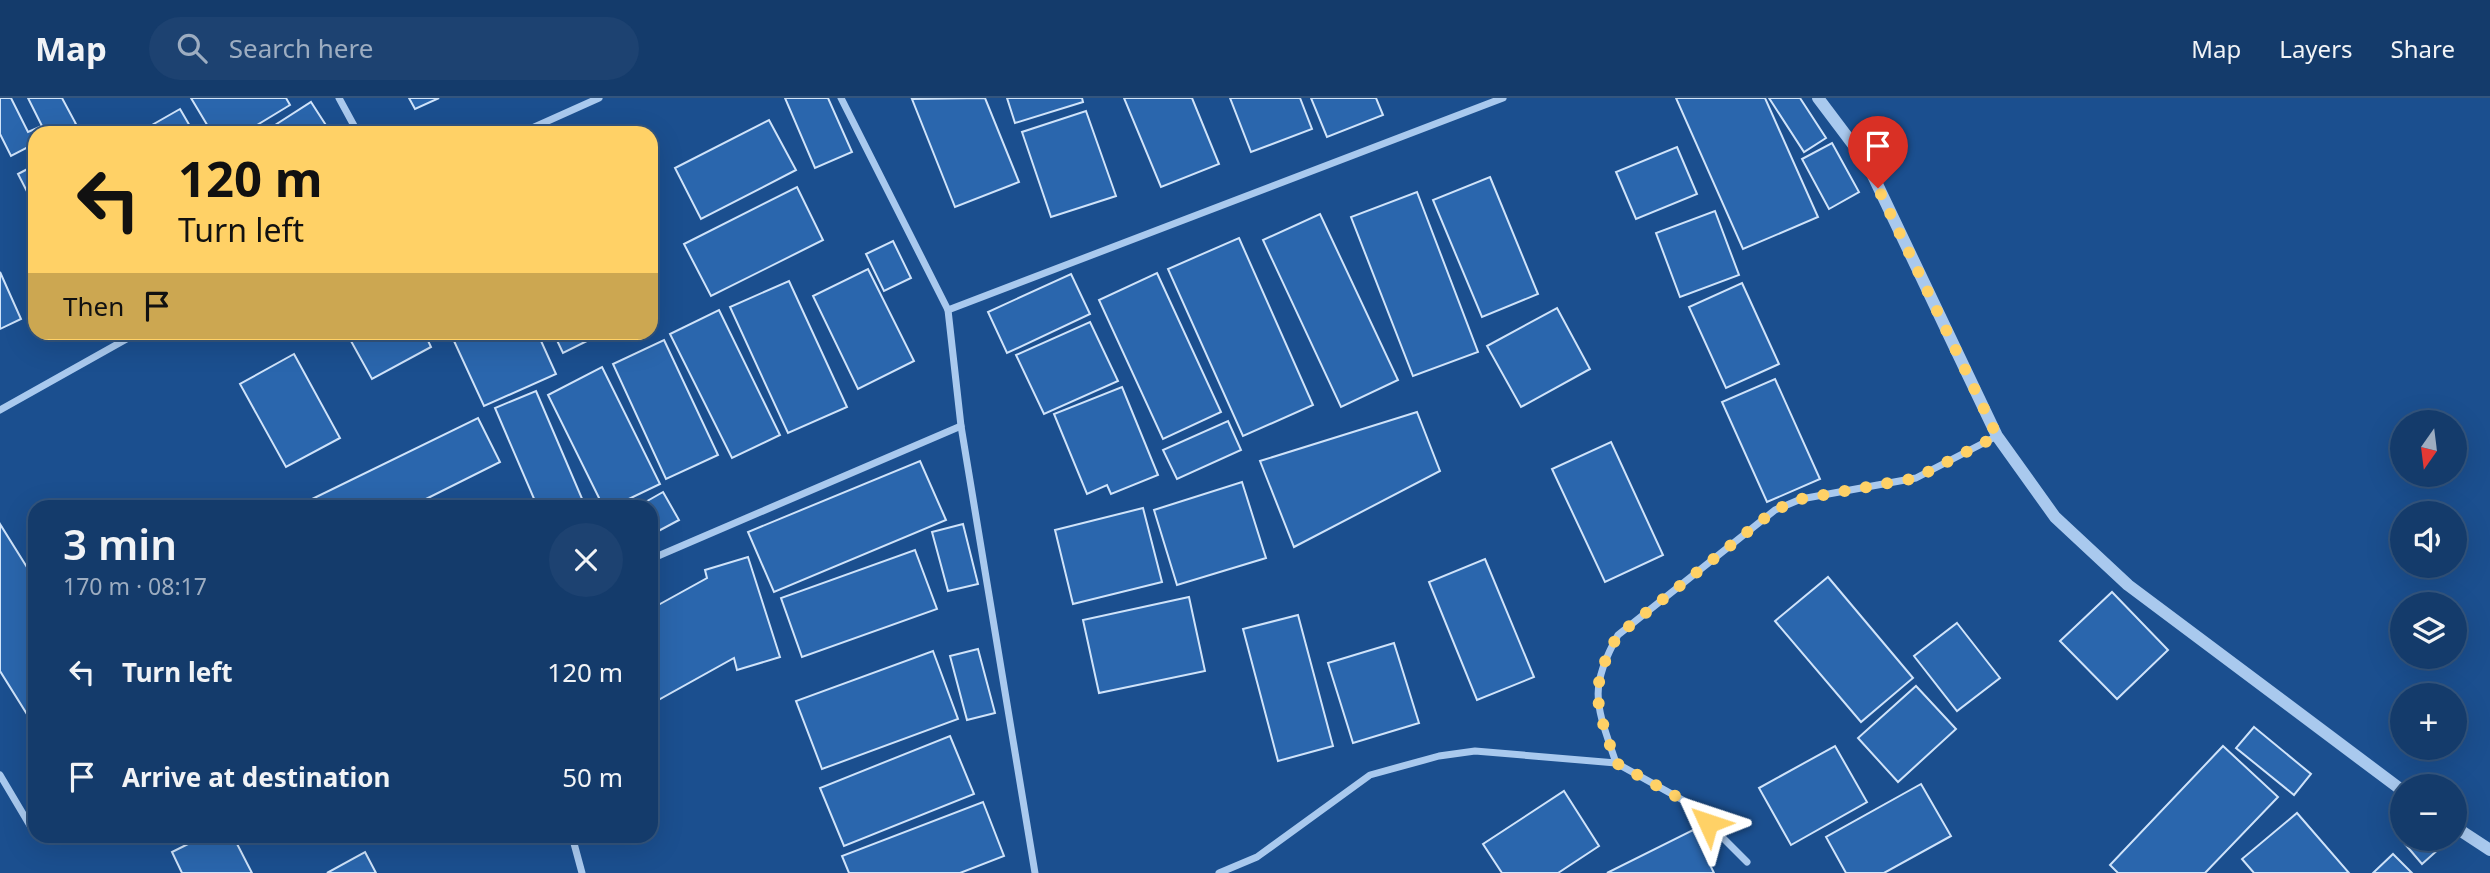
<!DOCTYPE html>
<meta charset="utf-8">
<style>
body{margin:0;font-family:"Noto Sans",sans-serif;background:#1d4271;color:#f1f3f6;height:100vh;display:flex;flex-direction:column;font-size:26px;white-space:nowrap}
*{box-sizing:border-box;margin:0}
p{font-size:23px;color:#9dadc1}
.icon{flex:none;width:38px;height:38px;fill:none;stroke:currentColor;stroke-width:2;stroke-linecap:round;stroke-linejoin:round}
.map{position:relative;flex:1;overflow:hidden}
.sheet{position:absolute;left:28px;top:402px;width:630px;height:343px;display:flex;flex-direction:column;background:#143b6b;border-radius:21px;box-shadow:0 7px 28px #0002,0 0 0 2px #33557e}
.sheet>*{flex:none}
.hud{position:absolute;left:28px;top:28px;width:630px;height:214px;border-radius:21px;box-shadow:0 7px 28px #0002,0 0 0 2px #33557e;background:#ffd166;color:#111;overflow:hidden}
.needle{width:46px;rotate:194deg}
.buttons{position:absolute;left:2390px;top:312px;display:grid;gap:14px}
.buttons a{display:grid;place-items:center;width:77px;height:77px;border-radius:50%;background:#143b6b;box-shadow:0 7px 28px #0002,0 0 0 2px #33557e;font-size:35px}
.pin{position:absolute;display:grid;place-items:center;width:60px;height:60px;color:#fff;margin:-72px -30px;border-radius:50% 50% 50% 0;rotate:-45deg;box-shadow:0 0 7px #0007}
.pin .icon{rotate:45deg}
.me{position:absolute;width:77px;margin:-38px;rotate:312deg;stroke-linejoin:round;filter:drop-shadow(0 0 5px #0008)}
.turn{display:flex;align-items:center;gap:24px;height:147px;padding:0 35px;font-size:32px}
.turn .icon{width:91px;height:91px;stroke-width:2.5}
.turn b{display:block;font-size:49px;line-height:60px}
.then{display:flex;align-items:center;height:66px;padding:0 35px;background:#0003;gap:14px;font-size:26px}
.round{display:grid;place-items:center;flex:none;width:74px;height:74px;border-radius:37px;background:#1d4271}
.headline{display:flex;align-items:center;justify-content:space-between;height:119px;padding:0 35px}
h1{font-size:42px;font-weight:600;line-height:52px}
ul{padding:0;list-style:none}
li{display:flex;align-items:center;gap:21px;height:105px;padding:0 35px}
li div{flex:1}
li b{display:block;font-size:26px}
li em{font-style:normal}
header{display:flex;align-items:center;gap:42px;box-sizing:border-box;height:98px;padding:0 35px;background:#143b6b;border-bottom:2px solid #33557e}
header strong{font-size:33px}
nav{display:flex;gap:38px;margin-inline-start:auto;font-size:24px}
.search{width:490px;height:63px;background:#1d4271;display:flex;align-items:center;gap:18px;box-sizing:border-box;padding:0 24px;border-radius:38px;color:#9dadc1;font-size:26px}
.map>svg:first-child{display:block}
</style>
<header>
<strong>Map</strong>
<div class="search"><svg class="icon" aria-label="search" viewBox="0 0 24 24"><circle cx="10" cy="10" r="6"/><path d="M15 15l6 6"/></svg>Search here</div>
<nav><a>Map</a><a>Layers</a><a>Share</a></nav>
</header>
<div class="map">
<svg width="2490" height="775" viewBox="0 0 2490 775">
<rect width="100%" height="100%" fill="#1b4f8f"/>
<g fill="#2a66ad" stroke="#cfe3fa" stroke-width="2">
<path d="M0 0H11L28 34 42 28 28 0H62L76 26 59 35H35V52L31 54 28 49 11 58 0 36Z"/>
<path d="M191 0H286L290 7 244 35H212Z"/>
<path d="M409 0H439L415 11Z"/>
<path d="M785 0H828L852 54 815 70Z"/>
<path d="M985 0 1019 84 955 109 912 1Z"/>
<path d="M1007 0H1082L1083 4 1015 25Z"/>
<path d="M1124 0H1192L1219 66 1161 89Z"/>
<path d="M1230 0H1300L1312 31 1251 54Z"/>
<path d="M1311 0H1376L1383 17 1327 39Z"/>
<path d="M1676 0H1765L1818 119 1743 151Z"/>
<path d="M1769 0H1800L1826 40 1804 54Z"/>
<path d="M311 4 331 35H276L272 29Z"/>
<path d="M180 11 194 35H138Z"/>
<path d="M1086 13 1116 98 1051 119 1022 34Z"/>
<path d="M769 22 796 72 701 121 675 70Z"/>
<path d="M1832 45 1859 94 1829 111 1802 61Z"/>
<path d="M1677 49 1697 96 1636 121 1616 74Z"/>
<path d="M35 67V109L18 76Z"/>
<path d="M1490 79 1538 196 1482 219 1433 102Z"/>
<path d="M797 89 823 142 711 198 684 146Z"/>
<path d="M1417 94 1478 254 1413 278 1351 119Z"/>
<path d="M1715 113 1739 177 1680 199 1656 135Z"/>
<path d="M1320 116 1398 282 1341 309 1263 142Z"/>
<path d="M1239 140 1313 307 1243 338 1168 171Z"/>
<path d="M893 143 911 180 884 193 866 156Z"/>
<path d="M868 171 914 263 858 291 813 198Z"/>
<path d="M0 174 21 221 0 231Z"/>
<path d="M1157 175 1221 314 1163 341 1099 202Z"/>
<path d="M1071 176 1090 216 1007 255 988 214Z"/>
<path d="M789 183 847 309 788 335 730 209Z"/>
<path d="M1742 185 1779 266 1726 290 1689 209Z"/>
<path d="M1557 210 1590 271 1521 309 1487 248Z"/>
<path d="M719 212 780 337 732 360 670 236Z"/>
<path d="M1090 224 1118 283 1044 316 1016 257Z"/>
<path d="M346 234H424L431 249 372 281Z"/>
<path d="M472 234H537L556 276 484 308 454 243Z"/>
<path d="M553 234H605L563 255Z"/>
<path d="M664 242 718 357 666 381 613 266Z"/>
<path d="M294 256 340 340 286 369 240 286Z"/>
<path d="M602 269 660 386 610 410H604L548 297Z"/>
<path d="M1775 281 1820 381 1767 404 1722 304Z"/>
<path d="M1122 289 1158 377 1111 396 1107 387 1087 396 1054 316Z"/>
<path d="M536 293 586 410H538L495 310Z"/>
<path d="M1417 314 1440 373 1294 449 1260 363Z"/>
<path d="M478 320 500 364 408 410H314L310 402Z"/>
<path d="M1228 323 1241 352 1177 381 1163 352Z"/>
<path d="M1611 344 1663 457 1605 484 1552 371Z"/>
<path d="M920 363 946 422 774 494 748 434Z"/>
<path d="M1242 384 1266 460 1177 487 1154 412Z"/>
<path d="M663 394 679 422 651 437V410H635Z"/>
<path d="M1143 410 1162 484 1073 506 1055 432Z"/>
<path d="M0 426 35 482V629L0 573Z"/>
<path d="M963 426 978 486 948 493 932 434Z"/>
<path d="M915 452 937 511 802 559 781 500Z"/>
<path d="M748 459 780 559 737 572 734 560 651 606V511L707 480 705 472Z"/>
<path d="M1485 461 1534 579 1477 602 1429 484Z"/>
<path d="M1828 479 1913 580 1861 624 1775 523Z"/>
<path d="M2112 494 2168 552 2117 601 2060 543Z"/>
<path d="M1189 499 1205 573 1099 595 1083 522Z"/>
<path d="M1298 517 1333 648 1278 663 1243 531Z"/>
<path d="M1957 525 2000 580 1957 613 1914 558Z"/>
<path d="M1394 545 1419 625 1353 645 1328 565Z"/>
<path d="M978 551 995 615 967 622 950 558Z"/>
<path d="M933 553 958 621 822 671 796 603Z"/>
<path d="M1916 588 1956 631 1898 684 1858 640Z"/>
<path d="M2254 629 2311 676 2294 697 2236 650Z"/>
<path d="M950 638 974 696 844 748 820 690Z"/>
<path d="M1835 648 1867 704 1791 747 1759 690Z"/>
<path d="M2223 648 2278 699 2205 775H2118L2110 767Z"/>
<path d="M1921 686 1951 738 1884 775H1846L1826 739Z"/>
<path d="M1564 693 1599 748 1558 775H1502L1483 746Z"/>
<path d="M983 704 1004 758 960 775H849L842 758Z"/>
<path d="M2297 715 2349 775H2254L2242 761Z"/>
<path d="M1693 732 1714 775H1607Z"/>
<path d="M204 738H233L252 775H182L172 754Z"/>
<path d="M2411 740H2432L2440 750 2422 766 2405 746Z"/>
<path d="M365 754 376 775H327Z"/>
<path d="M2393 756 2412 775H2373Z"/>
</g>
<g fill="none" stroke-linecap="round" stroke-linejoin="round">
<g stroke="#a9c9ee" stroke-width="7">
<path d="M339 0 358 35"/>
<path d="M841 0 948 212 961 328 1035 775"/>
<path d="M521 35 599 0"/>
<path d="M948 212 1503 0"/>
<path d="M0 312 139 234"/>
<path d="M651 461 961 328"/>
<path d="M1616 665C1597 608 1587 592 1618 537L1775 412 1801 401 1916 380 1997 338"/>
<path d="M0 677 35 736"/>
<path d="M45 738 71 743 92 738"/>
<path d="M572 738 582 775"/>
<path d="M1219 775 1257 759 1370 677 1439 658 1475 653 1616 665 1688 705 1747 764"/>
</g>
<g stroke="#a9c9ee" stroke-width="12">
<path d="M1818 0 1867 65 1997 338 2055 419 2128 487 2403 693"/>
<path d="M2455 729 2490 752"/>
</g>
</g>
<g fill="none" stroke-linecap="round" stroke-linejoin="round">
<path stroke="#ffd166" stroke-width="12" stroke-dasharray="0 21.6" d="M1708 725 1688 705 1616 665C1597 608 1587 592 1618 537L1775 412 1801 401 1916 380 1997 338 1878 90"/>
</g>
</svg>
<div class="buttons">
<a><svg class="needle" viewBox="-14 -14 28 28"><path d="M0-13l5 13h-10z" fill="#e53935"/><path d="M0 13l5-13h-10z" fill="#9dadc1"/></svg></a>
<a><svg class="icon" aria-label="sound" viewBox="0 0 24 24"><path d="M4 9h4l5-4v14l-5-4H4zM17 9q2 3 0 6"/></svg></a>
<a><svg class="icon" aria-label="layers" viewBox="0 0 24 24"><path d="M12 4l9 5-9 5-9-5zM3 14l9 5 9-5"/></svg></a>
<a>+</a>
<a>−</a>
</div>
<div class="pin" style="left:1878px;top:90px;background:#d93025"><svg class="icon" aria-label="arrive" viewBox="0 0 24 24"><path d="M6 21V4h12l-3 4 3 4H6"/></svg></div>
<svg class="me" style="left:1708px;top:725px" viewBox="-20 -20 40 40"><path d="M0-17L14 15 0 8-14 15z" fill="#ffd166" stroke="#fff" stroke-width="4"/></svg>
<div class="hud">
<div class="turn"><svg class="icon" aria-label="left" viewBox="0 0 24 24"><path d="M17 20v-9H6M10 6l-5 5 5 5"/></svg><div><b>120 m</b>Turn left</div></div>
<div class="then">Then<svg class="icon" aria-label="arrive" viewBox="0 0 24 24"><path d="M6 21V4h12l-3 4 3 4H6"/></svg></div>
</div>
<section class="sheet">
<div class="headline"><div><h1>3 min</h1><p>170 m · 08:17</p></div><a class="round"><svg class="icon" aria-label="close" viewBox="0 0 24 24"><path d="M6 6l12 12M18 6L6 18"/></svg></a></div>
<ul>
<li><svg class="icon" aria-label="left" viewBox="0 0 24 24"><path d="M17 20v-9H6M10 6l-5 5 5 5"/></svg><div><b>Turn left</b></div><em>120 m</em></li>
<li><svg class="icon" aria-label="arrive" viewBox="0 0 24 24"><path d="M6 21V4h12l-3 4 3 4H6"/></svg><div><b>Arrive at destination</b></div><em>50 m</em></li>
</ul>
</section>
</div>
